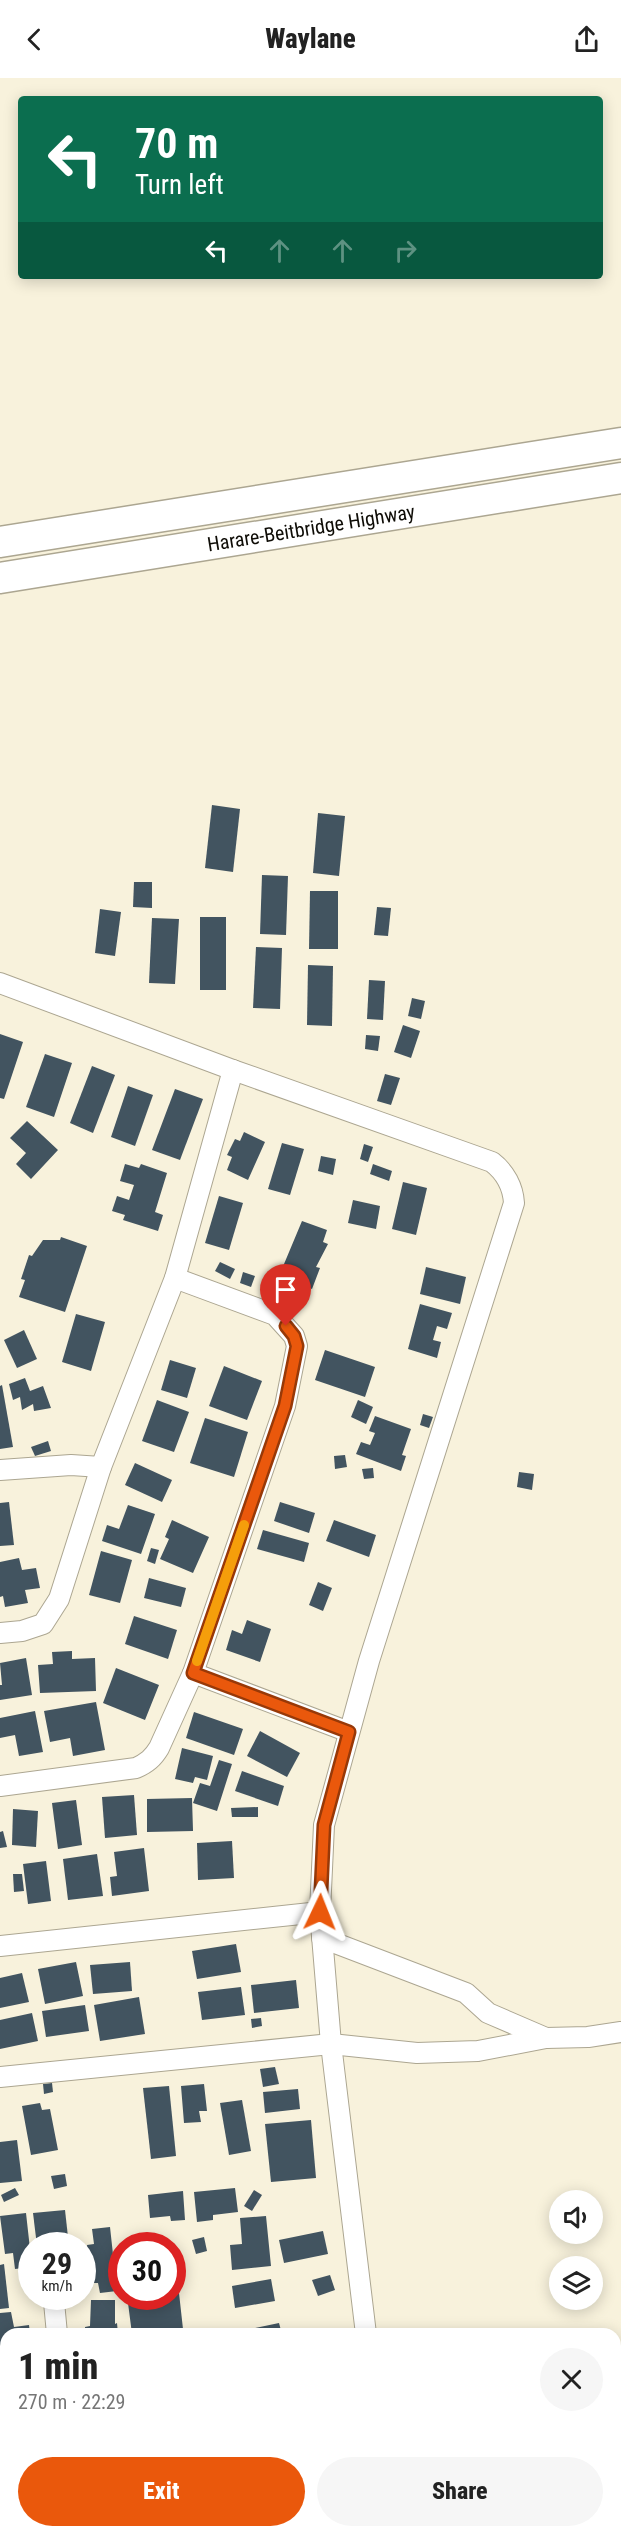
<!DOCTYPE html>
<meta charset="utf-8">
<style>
body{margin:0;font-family:"Roboto Condensed",sans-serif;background:#f6f6f6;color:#222;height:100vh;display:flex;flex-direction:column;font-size:22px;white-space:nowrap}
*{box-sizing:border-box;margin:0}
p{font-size:20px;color:#767676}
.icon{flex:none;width:33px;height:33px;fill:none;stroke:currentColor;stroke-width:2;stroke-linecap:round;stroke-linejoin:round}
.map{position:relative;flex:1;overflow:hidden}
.side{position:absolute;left:0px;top:2250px;width:621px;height:210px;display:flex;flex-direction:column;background:#fff;border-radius:18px 18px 0 0;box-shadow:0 3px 15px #0003}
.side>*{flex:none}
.banner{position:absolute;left:18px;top:18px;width:585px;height:183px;border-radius:6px;box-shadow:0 3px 15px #0003;background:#0b6e4f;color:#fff;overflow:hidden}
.buttons{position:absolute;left:549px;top:2112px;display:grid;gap:12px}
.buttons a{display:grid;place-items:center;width:54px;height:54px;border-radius:50%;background:#fff;box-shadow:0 3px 15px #0003;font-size:30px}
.speed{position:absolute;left:18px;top:2154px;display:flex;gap:12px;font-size:30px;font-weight:700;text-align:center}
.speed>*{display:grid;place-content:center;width:78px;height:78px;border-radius:50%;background:#fff;box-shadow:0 3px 15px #0003;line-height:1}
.speed small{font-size:15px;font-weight:400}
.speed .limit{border:9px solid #d22;background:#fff;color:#111}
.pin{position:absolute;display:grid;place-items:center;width:51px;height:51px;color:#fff;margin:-62px -26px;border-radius:50% 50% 50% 0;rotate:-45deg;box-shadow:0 0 6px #0007}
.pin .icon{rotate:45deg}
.me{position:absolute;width:66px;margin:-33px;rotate:2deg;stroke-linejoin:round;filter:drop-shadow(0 0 4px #0008)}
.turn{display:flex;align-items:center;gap:21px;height:126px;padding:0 18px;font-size:27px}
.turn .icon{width:78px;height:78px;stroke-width:2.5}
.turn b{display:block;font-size:42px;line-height:51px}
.lanes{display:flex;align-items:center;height:57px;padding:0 18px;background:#0003;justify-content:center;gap:30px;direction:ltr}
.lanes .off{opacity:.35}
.round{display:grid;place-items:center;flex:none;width:63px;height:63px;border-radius:32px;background:#f6f6f6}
.headline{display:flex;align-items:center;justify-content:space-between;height:102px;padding:0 18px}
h1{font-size:36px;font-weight:800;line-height:45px}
.action{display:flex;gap:12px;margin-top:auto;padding:12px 18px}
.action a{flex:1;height:69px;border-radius:36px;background:#ea580c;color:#fff;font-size:24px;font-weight:800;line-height:69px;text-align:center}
.action a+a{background:#f6f6f6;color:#222}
header{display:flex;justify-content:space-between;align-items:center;height:78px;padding:0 18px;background:#fff;font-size:27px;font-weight:800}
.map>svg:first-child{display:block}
</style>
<header><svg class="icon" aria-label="back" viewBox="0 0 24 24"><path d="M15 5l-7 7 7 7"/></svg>Waylane<svg class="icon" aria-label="share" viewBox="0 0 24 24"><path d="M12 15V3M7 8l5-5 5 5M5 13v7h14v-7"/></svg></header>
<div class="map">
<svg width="621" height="2460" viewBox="0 0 621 2460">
<rect width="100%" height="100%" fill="#f8f2dc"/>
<g fill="#425460">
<path d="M212 727 240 731 233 794 205 790Z"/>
<path d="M318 735 345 738 339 798 313 795Z"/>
<path d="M262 797 288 798 286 857 260 856Z"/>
<path d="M134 804H152V830L133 829Z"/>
<path d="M310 813H338V871H309Z"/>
<path d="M377 829 391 830 388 858 374 857Z"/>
<path d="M100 831 121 834 115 878 95 875Z"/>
<rect x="200" y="839" width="26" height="73"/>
<path d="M152 840 179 841 175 906 149 905Z"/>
<path d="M256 869 282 870 280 931 253 930Z"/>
<path d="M308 887 333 888 332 948 307 947Z"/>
<path d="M369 902 385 903 383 942 367 941Z"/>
<path d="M412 920 425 923 421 941 408 938Z"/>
<path d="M403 947 420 953 411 980 394 974Z"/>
<path d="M0 956 23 964 4 1021 0 1020Z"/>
<path d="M366 957 380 958 378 973 365 971Z"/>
<path d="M45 976 72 985 54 1039 26 1029Z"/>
<path d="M92 988 115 997 93 1055 70 1045Z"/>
<path d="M385 996 400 1000 391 1027 377 1023Z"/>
<path d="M128 1008 153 1017 135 1068 111 1059Z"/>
<path d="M175 1011 203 1021 180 1082 152 1072Z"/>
<path d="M27 1043 58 1072 31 1101 16 1086 26 1075 10 1060Z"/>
<path d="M244 1054 265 1064 248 1102 227 1092 232 1079 227 1077 235 1061 240 1063Z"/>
<path d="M282 1065 304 1071 290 1117 268 1111Z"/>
<path d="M364 1066 373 1069 368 1084 360 1081Z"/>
<path d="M321 1078 336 1081 333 1097 318 1093Z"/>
<path d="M125 1086 139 1090 141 1086 167 1095 155 1134 163 1137 158 1153 123 1142 125 1137 112 1133 117 1118 129 1122 134 1107 120 1103Z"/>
<path d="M373 1086 392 1093 389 1103 370 1096Z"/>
<path d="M403 1104 427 1110 416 1157 392 1151Z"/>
<path d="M219 1118 243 1125 229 1172 205 1165Z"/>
<path d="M353 1122 380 1128 376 1151 348 1145Z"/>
<path d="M302 1143 327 1152 323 1164 328 1166 316 1189 320 1190 312 1211 279 1198Z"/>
<path d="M61 1159 87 1168 65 1234 19 1219 25 1202 21 1201 29 1177 32 1178 43 1162H60Z"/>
<path d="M220 1184 235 1191 230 1201 215 1193Z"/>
<path d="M426 1189 466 1199 460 1226 420 1216Z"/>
<path d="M243 1194 255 1198 251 1209 240 1205Z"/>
<path d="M420 1226 452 1235 447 1251 437 1248 433 1262 441 1264 437 1280 408 1271Z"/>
<path d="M76 1236 105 1244 91 1293 62 1284Z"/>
<path d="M24 1252 37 1281 17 1290 4 1262Z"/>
<path d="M325 1272 375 1289 365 1319 315 1302Z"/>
<path d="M170 1282 196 1290 187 1320 161 1312Z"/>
<path d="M224 1288 262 1303 247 1342 209 1328Z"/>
<path d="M25 1300 30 1313 43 1308 51 1330 34 1333 33 1326 22 1332 20 1319 13 1322 9 1306Z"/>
<path d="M2 1307 13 1369 0 1371V1308Z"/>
<path d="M157 1322 189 1334 174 1374 142 1363Z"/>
<path d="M358 1322 373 1329 366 1346 351 1339Z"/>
<path d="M423 1336 433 1339 429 1350 420 1347Z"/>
<path d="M375 1338 411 1351 402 1377 406 1378 401 1393 356 1376 361 1364 370 1367 375 1355 369 1353Z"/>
<path d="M205 1340 248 1354 234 1399 190 1385Z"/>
<path d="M48 1363 51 1373 35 1378 31 1369Z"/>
<path d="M345 1377 347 1389 335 1391 334 1378Z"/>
<path d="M135 1385 172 1402 162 1424 125 1407Z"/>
<path d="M373 1390 374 1400 364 1401 362 1391Z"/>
<path d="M519 1394 534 1396 532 1412 517 1409Z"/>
<path d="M9 1424 14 1467 0 1468V1425Z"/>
<path d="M280 1424 315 1435 309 1455 274 1443Z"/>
<path d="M128 1427 155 1436 141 1476 102 1463 107 1447 119 1451Z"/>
<path d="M172 1442 209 1459 193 1495 160 1481 169 1461 165 1459Z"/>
<path d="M334 1442 376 1457 369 1479 326 1463Z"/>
<path d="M263 1452 309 1465 304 1484 257 1471Z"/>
<path d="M151 1470 159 1472 155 1486 147 1483Z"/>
<path d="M101 1473 132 1482 120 1525 89 1517Z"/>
<path d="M19 1480 22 1492 36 1490 40 1510 25 1512 28 1525 5 1529 3 1518 0 1519V1484Z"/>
<path d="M149 1500 186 1510 181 1529 144 1520Z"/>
<path d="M318 1504 332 1510 323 1533 309 1527Z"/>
<path d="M134 1538 177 1552 168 1581 125 1566Z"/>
<path d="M247 1542 271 1551 260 1584 226 1572 232 1552 242 1556Z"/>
<path d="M72 1573V1581L95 1580 96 1613 40 1615 38 1587 53 1586 52 1574Z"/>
<path d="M26 1580 32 1617 0 1622V1607H2L0 1585Z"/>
<path d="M116 1590 159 1607 145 1642 103 1625Z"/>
<path d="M96 1624 105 1672 73 1678 70 1660 50 1664 44 1633Z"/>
<path d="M35 1633 43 1674 19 1678 15 1657 0 1660V1640Z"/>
<path d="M194 1634 243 1651 234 1677 186 1660Z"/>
<path d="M260 1653 300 1675 287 1699 247 1678Z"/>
<path d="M182 1670 213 1678 207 1702 195 1699 193 1705 175 1701Z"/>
<path d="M219 1682 232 1686 217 1733 193 1725 200 1705 210 1708Z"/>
<path d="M242 1693 284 1708 278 1728 235 1713Z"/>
<path d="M134 1717 137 1757 105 1760 102 1719Z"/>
<path d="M192 1720 193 1753 147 1754V1721Z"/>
<path d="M76 1722 82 1767 58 1771 52 1725Z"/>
<path d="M258 1729V1739H232L231 1730Z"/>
<path d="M13 1731 38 1733 36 1769 12 1767Z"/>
<path d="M3 1753 7 1769 0 1770V1754Z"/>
<path d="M232 1763 234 1800 198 1802 197 1765Z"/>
<path d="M144 1770 149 1813 112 1818 110 1799 117 1798 114 1774Z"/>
<path d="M97 1776 103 1818 68 1822 63 1781Z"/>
<path d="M46 1783 51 1823 28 1826 23 1786Z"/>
<path d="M13 1796H22L24 1813 14 1814Z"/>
<path d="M236 1866 241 1894 197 1901 192 1873Z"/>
<path d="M76 1884 83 1918 45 1926 38 1891Z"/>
<path d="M130 1884 132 1913 93 1916 90 1887Z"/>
<path d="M22 1895 29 1924 0 1930V1900Z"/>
<path d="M296 1902 299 1930 254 1935 251 1907Z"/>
<path d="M241 1909 245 1937 202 1942 198 1914Z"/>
<path d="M139 1919 145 1956 100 1963 94 1927Z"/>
<path d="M85 1927 89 1953 46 1959 42 1933Z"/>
<path d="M32 1935 38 1963 0 1971V1942Z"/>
<path d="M261 1940 262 1948 252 1950 251 1941Z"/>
<path d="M275 1989 279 2006 263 2009 260 1991Z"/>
<path d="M52 2005 53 2014 44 2016 43 2006Z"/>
<path d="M204 2006 207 2033H199L201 2044 184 2045 181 2008Z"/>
<path d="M169 2008 176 2078 151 2081 143 2010Z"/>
<path d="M298 2011 300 2031 265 2035 263 2014Z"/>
<path d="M242 2022 251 2073 229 2077 220 2025Z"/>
<path d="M40 2025 42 2032 50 2031 58 2072 31 2077 22 2028Z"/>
<path d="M311 2042 316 2100 271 2104 265 2046Z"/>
<path d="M17 2062 22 2103 0 2105V2064Z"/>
<path d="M65 2096 67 2108 54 2111 51 2098Z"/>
<path d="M15 2110 19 2117 4 2124 1 2117Z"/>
<path d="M235 2110 238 2134 213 2137V2142L197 2144 194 2114Z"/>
<path d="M254 2112 262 2117 252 2133 244 2128Z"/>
<path d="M183 2113 185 2142 171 2143 170 2138 150 2140 148 2117Z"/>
<path d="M65 2132 69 2168H37L33 2135Z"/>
<path d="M26 2135 32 2189 15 2191 13 2175 5 2176 0 2138Z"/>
<path d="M266 2138 271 2188 232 2192 230 2167 242 2166 240 2140Z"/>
<path d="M110 2149 117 2213 100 2215 98 2205H91L87 2167 94 2166 92 2151Z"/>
<path d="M323 2153 328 2176 284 2185 279 2162Z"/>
<path d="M204 2159 207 2173 196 2176 192 2162Z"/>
<path d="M122 2167V2185H120L118 2168Z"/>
<path d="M4 2186 9 2230 0 2231V2187Z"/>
<path d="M330 2197 335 2212 318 2218 312 2202Z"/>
<path d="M271 2201 275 2223 235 2230 232 2208Z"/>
<path d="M179 2215 183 2251 132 2256 128 2225 149 2223 148 2219 172 2218V2216Z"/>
<path d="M91 2222H115V2246L117 2245 118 2256H85V2249L90 2248Z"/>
<path d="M11 2234 14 2249 29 2247 30 2256H6V2277L0 2278V2235Z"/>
<path d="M279 2245 282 2256H236V2254Z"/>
<path d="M227 2252V2256H217V2253Z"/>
<path d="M6 2284V2317H0V2285Z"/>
<path d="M6 2322V2356H3L0 2323Z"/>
<path d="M87 2454H120L121 2460H88Z"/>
<path d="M145 2454H179L180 2460H146Z"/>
</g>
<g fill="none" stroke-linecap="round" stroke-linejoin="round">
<defs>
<g id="minor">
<path d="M0 905 233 992 492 1084C505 1094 513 1109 514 1125L369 1583 324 1747 320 1834 331 1966 366 2256"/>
<path d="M0 1392 71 1387 101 1389"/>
<path d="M0 1555 22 1553 43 1546 59 1521 101 1389 175 1200 233 992"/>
<path d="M193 1595 349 1654"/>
<path d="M0 1708 136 1690C147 1685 153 1680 159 1670L193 1595 285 1328 297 1268 294 1258 275 1237 175 1200"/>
<path d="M322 1860 466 1915 488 1935 546 1960"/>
<path d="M0 1868 320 1834"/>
<path d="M0 1999 331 1966 417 1975 478 1973 546 1960 588 1959 621 1954"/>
<path d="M54 2224 57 2256"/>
<path d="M0 2382 6 2381"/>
<path d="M615 2423 621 2422"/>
<path d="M382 2460V2454"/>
<path d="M451 2460 463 2454"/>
</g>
<g id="highway">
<path d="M0 464 621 365"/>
<path id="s1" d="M0 500 621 400"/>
</g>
</defs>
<use href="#minor" stroke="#aca691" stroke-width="22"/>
<use href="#highway" stroke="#aca691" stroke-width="33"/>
<use href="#minor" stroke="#fff" stroke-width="20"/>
<use href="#highway" stroke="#fff" stroke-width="30"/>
</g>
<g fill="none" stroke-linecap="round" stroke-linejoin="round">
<defs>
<path id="route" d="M286 1248 294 1258 297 1268 285 1328 193 1595 349 1654 324 1747 320 1834"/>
</defs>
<use href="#route" stroke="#983908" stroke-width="15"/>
<use href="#route" stroke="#ea580c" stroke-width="10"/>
<path stroke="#f59e0b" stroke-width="10" d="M197 1583 244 1447"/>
</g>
<g text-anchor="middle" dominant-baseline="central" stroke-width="6" stroke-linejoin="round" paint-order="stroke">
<g font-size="20" fill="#0e0c06" stroke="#fff">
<text stroke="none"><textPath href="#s1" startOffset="315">Harare-Beitbridge Highway</textPath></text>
</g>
</g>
</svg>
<div class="buttons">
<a><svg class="icon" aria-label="sound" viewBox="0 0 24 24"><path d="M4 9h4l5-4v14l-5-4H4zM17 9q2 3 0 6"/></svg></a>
<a><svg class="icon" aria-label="layers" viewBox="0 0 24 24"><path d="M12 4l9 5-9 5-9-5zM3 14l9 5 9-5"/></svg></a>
</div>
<div class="speed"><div>29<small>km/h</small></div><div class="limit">30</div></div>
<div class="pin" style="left:286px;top:1248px;background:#d93025"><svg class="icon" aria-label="arrive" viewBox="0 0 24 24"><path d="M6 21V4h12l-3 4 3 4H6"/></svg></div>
<svg class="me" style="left:320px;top:1834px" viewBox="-20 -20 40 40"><path d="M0-17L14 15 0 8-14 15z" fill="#ea580c" stroke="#fff" stroke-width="4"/></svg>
<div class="banner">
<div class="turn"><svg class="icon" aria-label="left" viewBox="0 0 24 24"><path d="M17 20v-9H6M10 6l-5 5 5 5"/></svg><div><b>70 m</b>Turn left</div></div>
<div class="lanes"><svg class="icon" aria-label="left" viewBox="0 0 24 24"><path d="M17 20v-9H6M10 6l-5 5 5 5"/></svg><svg class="icon off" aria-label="ahead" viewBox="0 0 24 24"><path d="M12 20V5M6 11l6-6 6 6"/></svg><svg class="icon off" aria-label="ahead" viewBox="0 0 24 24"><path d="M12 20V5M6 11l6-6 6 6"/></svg><svg class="icon off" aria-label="right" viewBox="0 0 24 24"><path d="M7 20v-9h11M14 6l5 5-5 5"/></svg></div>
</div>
<section class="side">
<div class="headline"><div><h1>1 min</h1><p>270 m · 22:29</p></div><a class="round"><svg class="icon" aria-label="close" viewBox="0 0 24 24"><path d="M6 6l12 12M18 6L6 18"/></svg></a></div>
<div class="action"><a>Exit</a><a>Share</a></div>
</section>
</div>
